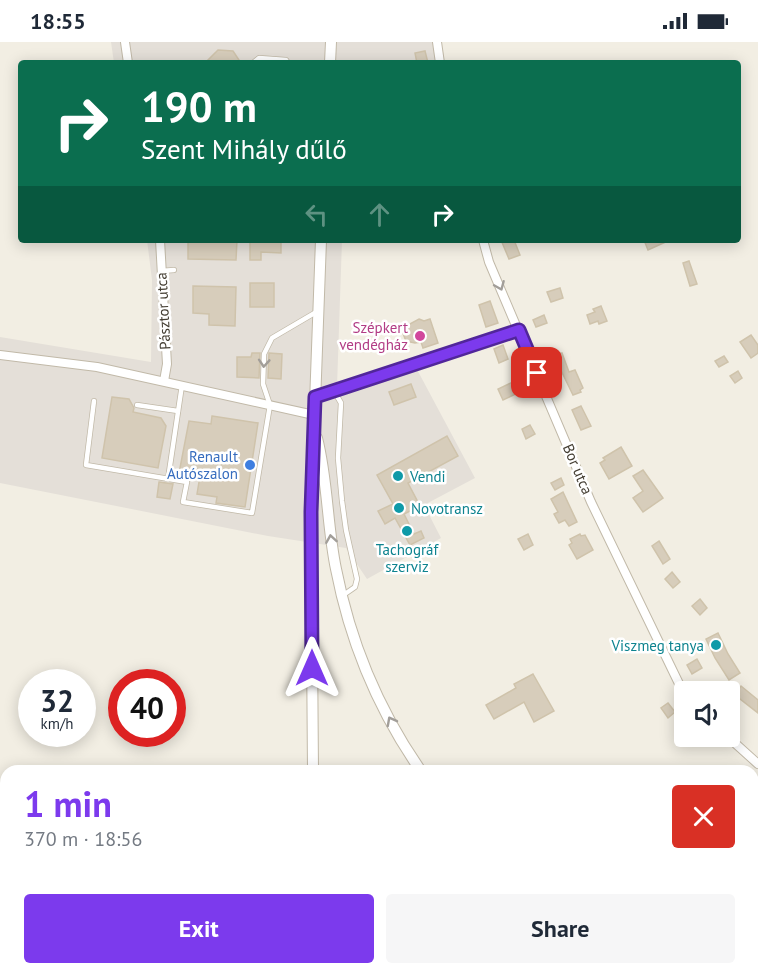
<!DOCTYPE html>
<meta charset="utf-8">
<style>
body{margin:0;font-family:"PT Sans",sans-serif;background:#f6f6f7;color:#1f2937;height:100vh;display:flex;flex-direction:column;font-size:22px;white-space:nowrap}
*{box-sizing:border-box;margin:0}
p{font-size:20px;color:#747a83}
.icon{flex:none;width:33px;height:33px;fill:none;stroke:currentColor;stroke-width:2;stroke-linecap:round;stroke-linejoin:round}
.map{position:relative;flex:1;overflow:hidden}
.details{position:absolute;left:0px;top:723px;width:759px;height:210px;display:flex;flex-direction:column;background:#fff;border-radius:18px 18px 0 0;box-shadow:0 3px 15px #0003}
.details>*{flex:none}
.guide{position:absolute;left:18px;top:18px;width:723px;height:183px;border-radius:6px;box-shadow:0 3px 15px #0003;background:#0b6e4f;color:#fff;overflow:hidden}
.controls{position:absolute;left:674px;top:639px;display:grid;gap:12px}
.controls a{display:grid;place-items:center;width:66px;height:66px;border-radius:6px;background:#fff;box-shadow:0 3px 15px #0003;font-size:30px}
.speed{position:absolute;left:18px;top:627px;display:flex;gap:12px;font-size:30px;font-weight:700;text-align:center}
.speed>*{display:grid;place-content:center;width:78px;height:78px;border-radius:50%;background:#fff;box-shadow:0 3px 15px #0003;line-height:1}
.speed small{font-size:15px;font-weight:400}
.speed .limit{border:9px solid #d22;background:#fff;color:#111}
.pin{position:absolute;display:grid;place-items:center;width:51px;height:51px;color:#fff;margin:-26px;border-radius:12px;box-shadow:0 3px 9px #0006}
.me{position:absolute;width:66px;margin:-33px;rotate:0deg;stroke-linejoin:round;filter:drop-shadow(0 0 4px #0008)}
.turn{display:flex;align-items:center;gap:21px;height:126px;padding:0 24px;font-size:27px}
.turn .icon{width:78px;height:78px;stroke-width:2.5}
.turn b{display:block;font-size:42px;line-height:51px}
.lanes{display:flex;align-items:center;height:57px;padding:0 24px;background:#0003;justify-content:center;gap:30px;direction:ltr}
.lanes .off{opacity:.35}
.round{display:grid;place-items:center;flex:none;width:63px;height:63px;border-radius:6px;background:#f6f6f7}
.headline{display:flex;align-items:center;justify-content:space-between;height:102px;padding:0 24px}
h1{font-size:36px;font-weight:600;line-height:45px;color:#7c3aed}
.primary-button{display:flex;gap:12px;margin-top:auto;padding:12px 24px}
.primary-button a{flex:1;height:69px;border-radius:6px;background:#7c3aed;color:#fff;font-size:24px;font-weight:600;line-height:69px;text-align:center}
.primary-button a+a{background:#f6f6f7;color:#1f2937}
.status{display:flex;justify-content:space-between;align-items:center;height:42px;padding:0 30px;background:#fff;direction:ltr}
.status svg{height:16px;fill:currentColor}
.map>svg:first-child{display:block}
</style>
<div class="status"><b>18:55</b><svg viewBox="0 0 49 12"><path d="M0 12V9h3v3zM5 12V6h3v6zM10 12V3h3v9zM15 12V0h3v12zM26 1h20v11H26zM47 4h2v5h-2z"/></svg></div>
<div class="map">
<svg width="758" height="933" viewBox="0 0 758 933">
<rect width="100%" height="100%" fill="#f2eee3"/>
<g fill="#e4dfd8">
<path d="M111 0H433L436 21H114Z"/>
<path d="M147 198H342L337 345 413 320 475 436 424 463 441 496 367 537 346 506 268 494 0 441V295L151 320 152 238Z"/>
</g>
<path fill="#c9e9a9" d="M293 927H338L344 933H287Z"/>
<g fill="#d7cdbb" stroke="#cfc3ab" stroke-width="1.5">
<path d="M218 8 233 9 241 21H205Z"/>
<path d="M425 9 428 21H417L415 11Z"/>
<path d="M188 198H237L236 218 188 217Z"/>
<path d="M250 198H281V211L261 210V218H250Z"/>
<path d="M501 198H514L520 213 509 217Z"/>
<path d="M644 198H670L648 208Z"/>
<path d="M689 219 697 242 690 244 683 221Z"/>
<rect x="250" y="241" width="24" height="24"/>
<path d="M193 244 236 245 235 284 209 283V272L193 271Z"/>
<path d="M560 246 563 256 551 260 547 250Z"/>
<path d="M490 259 498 281 486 285 479 263Z"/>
<path d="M601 264 607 279 599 282 598 279 590 282 587 273 595 270 593 267Z"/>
<path d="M544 273 547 281 536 285 533 278Z"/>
<path d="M419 277 424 279 430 277 438 301 423 306 421 300 415 301 406 299 402 289 406 284Z"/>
<path d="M751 293 758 303V311L751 316 740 300Z"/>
<path d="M503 303 508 317 499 321 494 307Z"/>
<path d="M252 311H260L259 336 237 335V315H251Z"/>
<path d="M269 311 282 312 281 337 268 336Z"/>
<path d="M562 311 569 330 575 328 583 346 580 348 581 350 573 353 554 314Z"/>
<path d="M724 314 728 320 719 325 715 319Z"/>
<path d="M738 329 742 336 735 341 730 334Z"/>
<path d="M515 339 520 350 503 358 498 347Z"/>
<path d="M411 342 416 355 394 363 389 350Z"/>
<path d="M112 355 129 357 134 366 133 370 161 376 166 384 158 426 102 416Z"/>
<path d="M581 364 591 384 581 388 572 368Z"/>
<path d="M212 374 258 381 245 465 216 461 217 455 197 452 200 434 179 431 189 379 211 382Z"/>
<path d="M530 383 535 392 526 397 522 387Z"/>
<path d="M447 394 458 414 408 441 420 464 404 472 414 492 421 489 424 496 410 503 395 476 385 482 378 469 393 462 377 433Z"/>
<path d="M621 405 632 424 609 437 600 421 605 418 603 416Z"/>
<path d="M643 428 663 456 643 470 633 456 643 449 633 434Z"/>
<path d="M561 436 564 443 555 448 551 441Z"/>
<path d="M159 440 173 442 170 457 157 455Z"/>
<path d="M563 450 577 480 569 484 565 478 559 481 554 472 558 470 551 457Z"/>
<path d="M528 492 533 503 524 508 518 497Z"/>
<path d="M580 492 581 494 585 493 593 508 577 517 569 503 572 501 570 497Z"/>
<path d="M659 499 670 517 663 522 652 504Z"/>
<path d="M672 530 680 540 673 546 665 537Z"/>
<path d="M700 557 707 566 700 573 692 564Z"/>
<path d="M718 591 728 612 740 631 729 638 715 616 706 597Z"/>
<path d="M697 617 702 626 692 632 687 623Z"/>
<path d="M533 632 554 669 534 680 524 660 494 677 486 663 516 646 514 642Z"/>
<path d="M741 644 758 658V671L735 653Z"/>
<path d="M668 661 675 670 668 676 661 666Z"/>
</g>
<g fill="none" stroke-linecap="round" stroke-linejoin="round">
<defs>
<g id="service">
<path d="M253 21 259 16 286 18 288 21"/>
<path d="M161 229 174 228"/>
<path d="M334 349 341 361 338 416 342 459 346 488 357 537 355 545 342 554"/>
<path d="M94 359 86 423 187 440 183 460 252 471 270 363 263 342 264 312 272 296 318 269"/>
<path d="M137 363 178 369"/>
<path d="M168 437 182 343"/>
<path d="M753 872 758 876"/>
</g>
<g id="minor">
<path d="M125 0 128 21"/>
<path d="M437 0 440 21"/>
<path d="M160 198 167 322 164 339"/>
<path d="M483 198 489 220 591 460 684 652"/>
<path d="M0 313 97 325 314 373"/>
<path d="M315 355 519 288"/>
<path d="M727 694 758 722"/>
</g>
<g id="tertiary">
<path d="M330 21 331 0"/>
<path d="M317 396C328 439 327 484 336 527 350 599 379 669 421 729"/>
<path d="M313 729 311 470 321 198"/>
<path d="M670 927 684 933"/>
</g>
<g id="primary">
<path d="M0 907 6 910"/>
<path d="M40 927 58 933"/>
<path d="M348 927 352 933"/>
<path d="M275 933 279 927"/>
</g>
</defs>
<use href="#service" stroke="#c1b9a8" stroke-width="6"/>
<use href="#minor" stroke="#c1b9a8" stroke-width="10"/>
<use href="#tertiary" stroke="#c1b9a8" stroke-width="12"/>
<use href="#primary" stroke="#e9c45a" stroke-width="15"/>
<use href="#service" stroke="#fff" stroke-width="4.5"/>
<use href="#minor" stroke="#fff" stroke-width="8"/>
<use href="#tertiary" stroke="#fff" stroke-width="10"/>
<use href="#primary" stroke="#ffe48f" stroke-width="14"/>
</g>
<defs><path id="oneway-chevron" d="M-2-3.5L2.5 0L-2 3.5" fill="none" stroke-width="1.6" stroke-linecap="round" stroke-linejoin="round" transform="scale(1.5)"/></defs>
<g stroke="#a29e99">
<use href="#oneway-chevron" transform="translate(500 244) rotate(67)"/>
<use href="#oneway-chevron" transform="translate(264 321) rotate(94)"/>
<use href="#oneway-chevron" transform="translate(331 497) rotate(-99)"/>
<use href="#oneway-chevron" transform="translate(391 679) rotate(-118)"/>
</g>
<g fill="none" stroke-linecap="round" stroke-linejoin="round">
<defs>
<path id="route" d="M312 626 311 470 315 355 519 288 537 331"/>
</defs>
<use href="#route" stroke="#51269a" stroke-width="15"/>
<use href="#route" stroke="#7c3aed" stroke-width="10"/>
</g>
<circle fill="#d1479c" stroke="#fff" stroke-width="2" cx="420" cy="294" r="6"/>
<circle fill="#3f7fe0" stroke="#fff" stroke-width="2" cx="250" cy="423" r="6"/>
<g fill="#0f9aa8" stroke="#fff" stroke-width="2">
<circle cx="398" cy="434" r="6"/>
<circle cx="399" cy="466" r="6"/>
<circle cx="407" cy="489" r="6"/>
<circle cx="716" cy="603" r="6"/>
</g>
<g text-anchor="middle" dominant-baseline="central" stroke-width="5" stroke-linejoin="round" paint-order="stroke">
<g font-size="15" fill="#443e33" stroke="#fff">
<text transform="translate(163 269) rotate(-93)">Pásztor utca</text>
<text transform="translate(578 427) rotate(67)">Bor utca</text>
</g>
<g font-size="15" fill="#b23c85" stroke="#fff" text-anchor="end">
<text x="408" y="285">Szépkert<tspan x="408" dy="17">vendégház</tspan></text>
</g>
<g font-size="15" fill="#366cbe" stroke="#fff" text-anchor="end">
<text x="238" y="414">Renault<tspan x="238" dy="17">Autószalon</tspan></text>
</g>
<g font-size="15" fill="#0d838f" stroke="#fff" text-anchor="start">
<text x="410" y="434">Vendi</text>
<text x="411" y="466">Novotransz</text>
<text x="407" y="507" text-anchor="middle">Tachográf<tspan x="407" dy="17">szerviz</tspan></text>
<text x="704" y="603" text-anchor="end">Viszmeg tanya</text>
</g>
</g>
</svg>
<div class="controls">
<a><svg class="icon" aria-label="sound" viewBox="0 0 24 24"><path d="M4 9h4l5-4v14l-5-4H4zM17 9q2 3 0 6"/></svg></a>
</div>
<div class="speed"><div>32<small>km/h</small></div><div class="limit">40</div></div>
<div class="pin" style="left:537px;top:331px;background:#d93025"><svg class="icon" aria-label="arrive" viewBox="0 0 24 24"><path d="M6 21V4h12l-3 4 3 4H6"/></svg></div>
<svg class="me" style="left:312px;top:626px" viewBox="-20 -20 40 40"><path d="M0-17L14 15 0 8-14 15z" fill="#7c3aed" stroke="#fff" stroke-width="4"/></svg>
<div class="guide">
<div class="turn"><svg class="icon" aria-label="right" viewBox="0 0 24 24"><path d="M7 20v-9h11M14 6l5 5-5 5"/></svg><div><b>190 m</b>Szent Mihály dűlő</div></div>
<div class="lanes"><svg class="icon off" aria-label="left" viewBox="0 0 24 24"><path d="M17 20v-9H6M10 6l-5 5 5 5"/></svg><svg class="icon off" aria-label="ahead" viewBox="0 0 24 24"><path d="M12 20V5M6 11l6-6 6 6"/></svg><svg class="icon" aria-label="right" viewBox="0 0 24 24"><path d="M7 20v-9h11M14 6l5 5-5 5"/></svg></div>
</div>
<section class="details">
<div class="headline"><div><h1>1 min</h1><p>370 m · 18:56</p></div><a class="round" style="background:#d93025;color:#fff"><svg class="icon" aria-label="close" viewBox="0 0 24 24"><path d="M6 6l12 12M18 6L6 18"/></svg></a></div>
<div class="primary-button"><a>Exit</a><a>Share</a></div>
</section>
</div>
